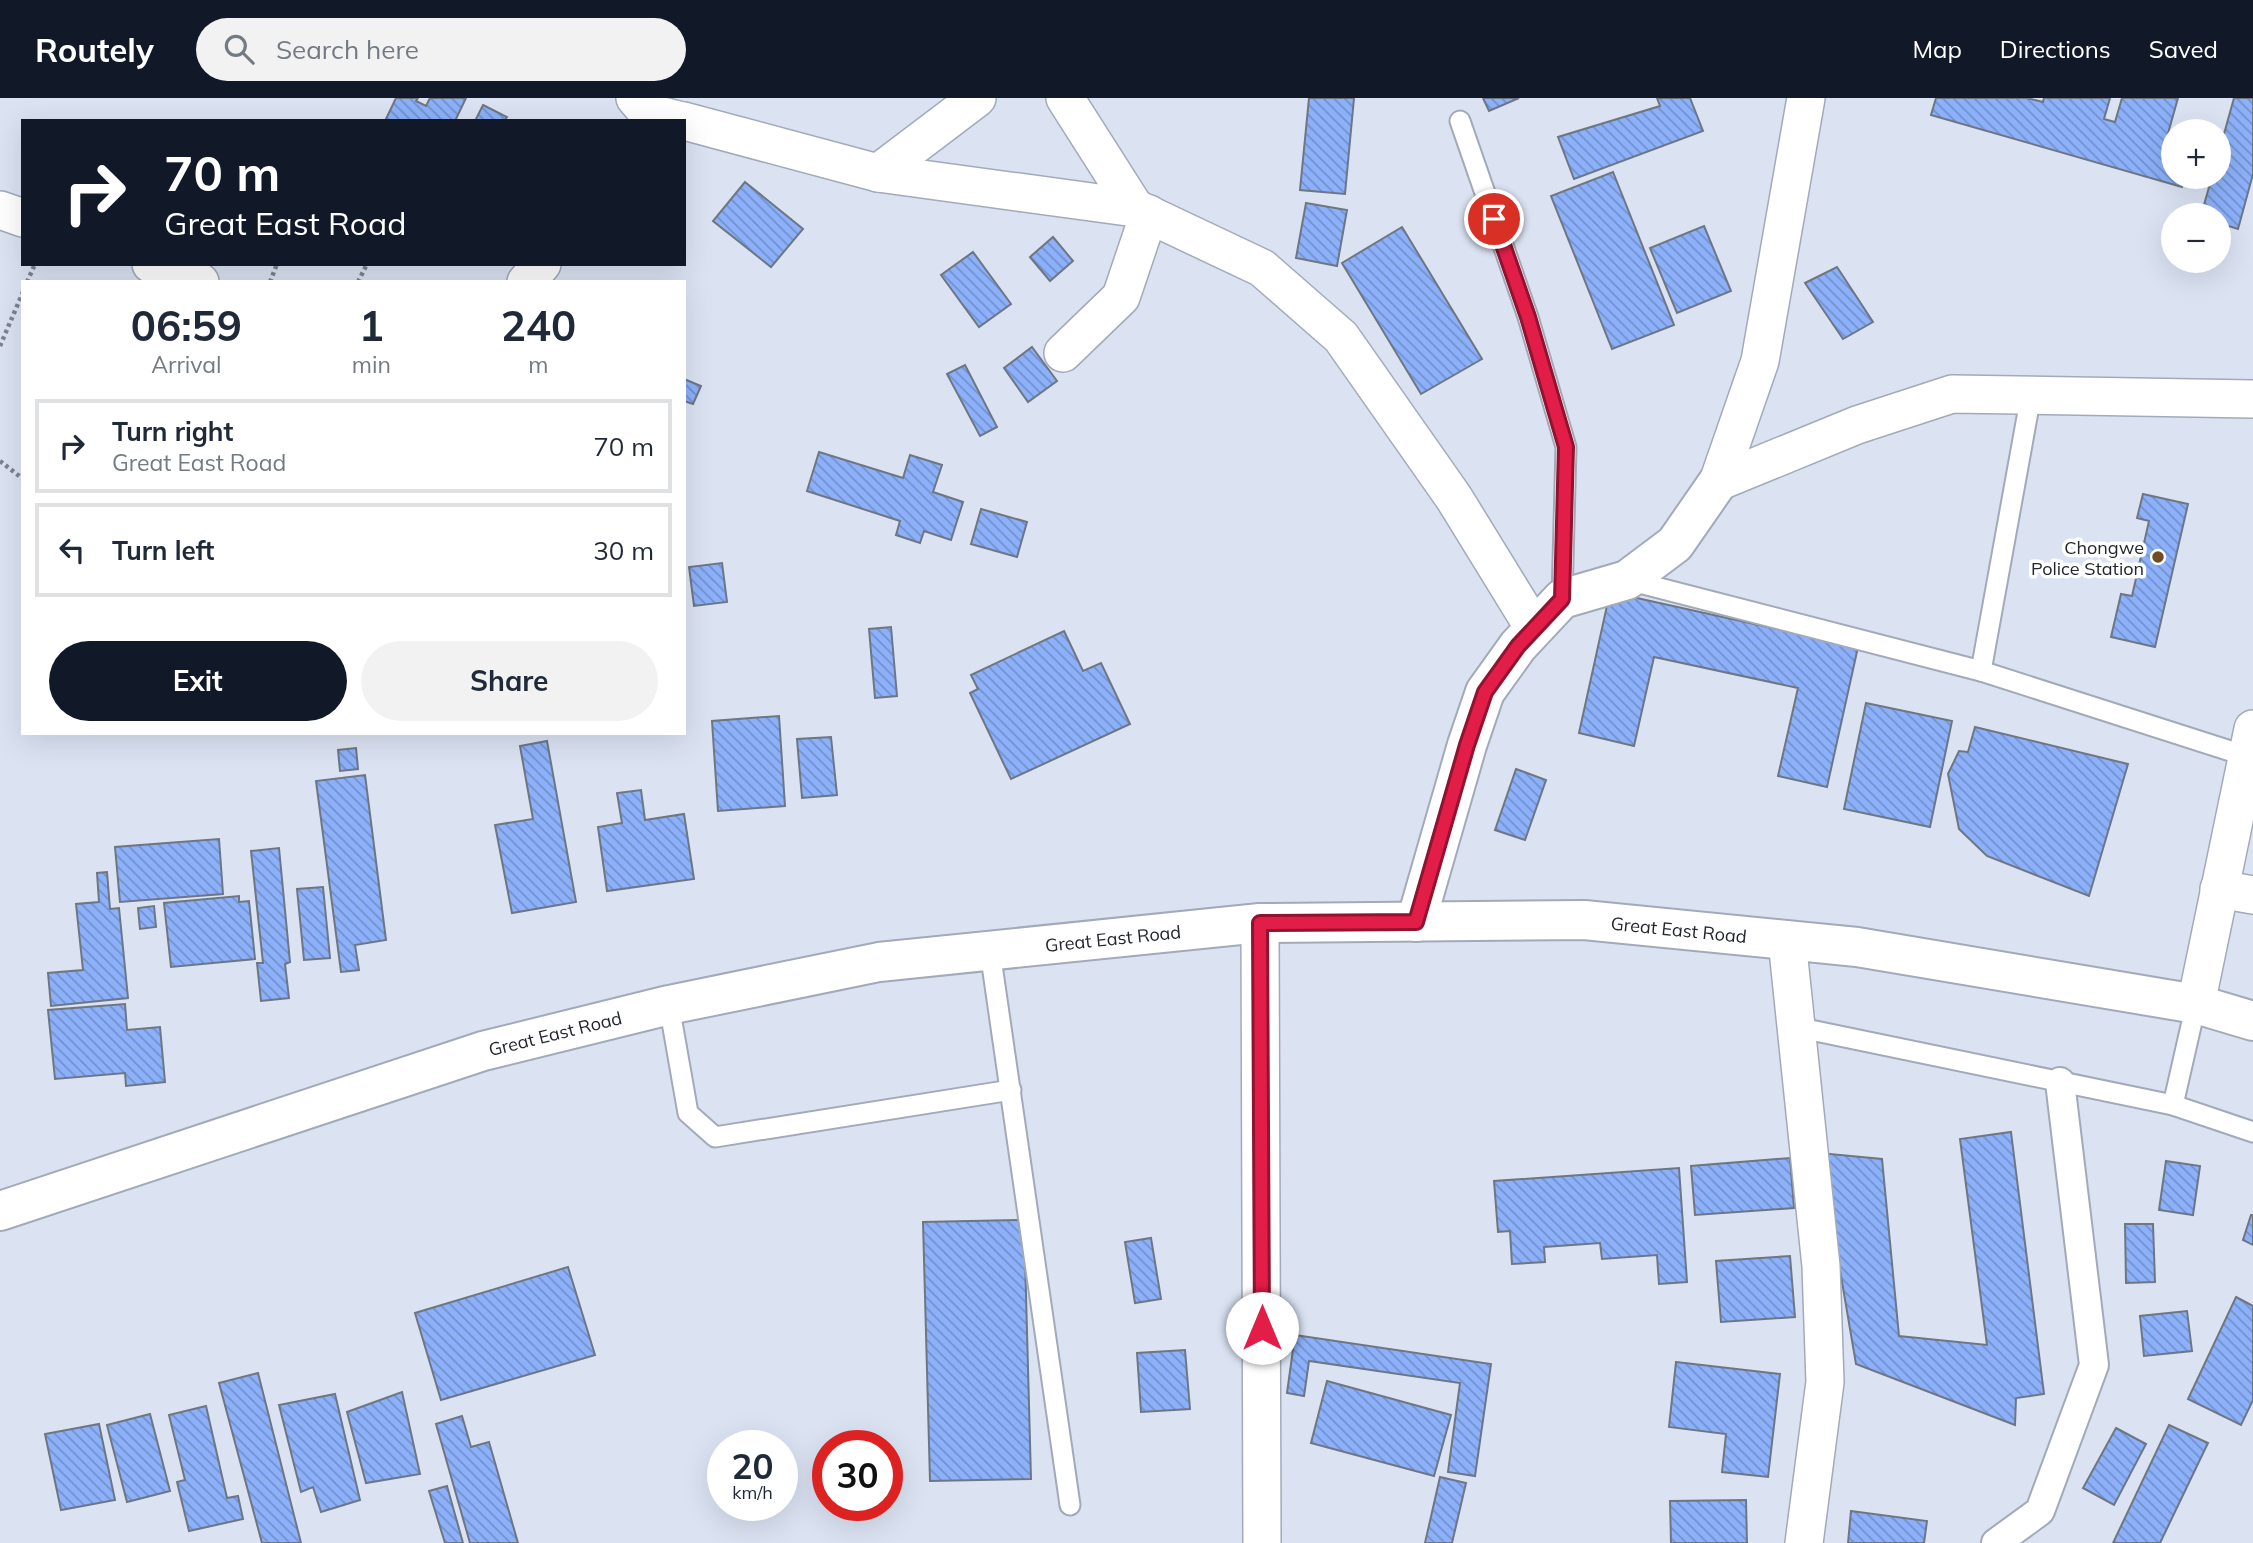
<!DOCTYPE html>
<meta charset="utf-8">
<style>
body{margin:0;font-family:Mulish,sans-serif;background:#f2f2f3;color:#1f2937;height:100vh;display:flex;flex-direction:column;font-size:26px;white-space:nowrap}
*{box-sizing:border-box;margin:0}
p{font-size:23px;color:#747a83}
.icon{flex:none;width:38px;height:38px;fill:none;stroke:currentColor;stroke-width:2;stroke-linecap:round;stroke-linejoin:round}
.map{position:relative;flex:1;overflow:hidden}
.panel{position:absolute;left:21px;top:182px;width:665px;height:455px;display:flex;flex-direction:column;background:#fff;border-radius:0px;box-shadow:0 7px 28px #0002}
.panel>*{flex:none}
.banner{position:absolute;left:21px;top:21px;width:665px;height:147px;border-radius:0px;box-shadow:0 7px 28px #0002;background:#111827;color:#fff;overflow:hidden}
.tools{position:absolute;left:2161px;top:21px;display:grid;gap:14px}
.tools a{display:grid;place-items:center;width:70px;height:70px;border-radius:50%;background:#fff;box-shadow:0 7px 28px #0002;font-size:35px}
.speed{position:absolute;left:707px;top:1332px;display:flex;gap:14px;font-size:35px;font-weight:700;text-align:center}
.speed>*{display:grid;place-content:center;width:91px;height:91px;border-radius:50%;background:#fff;box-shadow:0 7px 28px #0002;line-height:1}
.speed small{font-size:18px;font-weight:400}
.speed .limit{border:10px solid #d22;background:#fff;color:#111}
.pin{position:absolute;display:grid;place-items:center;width:60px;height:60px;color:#fff;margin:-30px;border:4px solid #fff;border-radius:50%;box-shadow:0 2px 7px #0007}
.me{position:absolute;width:77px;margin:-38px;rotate:0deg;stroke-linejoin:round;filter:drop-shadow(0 0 5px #0008)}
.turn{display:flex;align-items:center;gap:24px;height:147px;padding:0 28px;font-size:32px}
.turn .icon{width:91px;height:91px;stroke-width:2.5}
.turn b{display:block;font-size:49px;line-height:60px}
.eta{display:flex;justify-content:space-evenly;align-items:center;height:119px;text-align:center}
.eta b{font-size:42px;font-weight:700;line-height:49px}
.cta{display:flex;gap:14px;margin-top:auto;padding:14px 28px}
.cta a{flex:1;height:80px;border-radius:42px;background:#111827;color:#fff;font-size:28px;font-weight:700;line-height:80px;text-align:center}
.cta a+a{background:#f2f2f3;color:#1f2937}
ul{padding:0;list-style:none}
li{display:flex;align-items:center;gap:21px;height:94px;margin:0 14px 10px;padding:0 14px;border:4px solid #e0e1e3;border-radius:0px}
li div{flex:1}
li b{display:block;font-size:26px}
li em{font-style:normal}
header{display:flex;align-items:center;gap:42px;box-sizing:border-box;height:98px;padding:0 35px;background:#111827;color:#fff}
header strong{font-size:33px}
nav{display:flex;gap:38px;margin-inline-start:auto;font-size:24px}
.search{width:490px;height:63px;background:#f2f2f3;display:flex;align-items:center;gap:18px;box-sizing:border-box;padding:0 24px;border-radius:38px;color:#747a83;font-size:26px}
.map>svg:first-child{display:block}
</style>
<header>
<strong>Routely</strong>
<div class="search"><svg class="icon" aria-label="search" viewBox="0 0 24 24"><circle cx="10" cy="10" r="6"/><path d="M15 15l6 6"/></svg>Search here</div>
<nav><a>Map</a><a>Directions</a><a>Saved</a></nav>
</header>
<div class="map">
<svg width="2253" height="1445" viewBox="0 0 2253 1445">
<defs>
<pattern id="building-back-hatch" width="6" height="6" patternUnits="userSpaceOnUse" patternTransform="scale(1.75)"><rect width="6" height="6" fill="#8cb1fa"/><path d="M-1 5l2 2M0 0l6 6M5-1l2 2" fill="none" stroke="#7290cb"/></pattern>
</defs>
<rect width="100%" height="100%" fill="#dbe3f3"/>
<g fill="url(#building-back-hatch)" stroke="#6e7683" stroke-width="2">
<path d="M396 0H418L416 3 426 8 430 0H466L455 23H385Z"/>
<path d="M1309 0H1354L1345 96 1300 92Z"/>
<path d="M1483 0H1519L1489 13Z"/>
<path d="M1657 0H1690L1703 33 1574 81 1558 39 1660 8Z"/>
<path d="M1936 0H2027L2043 4 2044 0H2110L2104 21 2115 24 2122 0H2178L2165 46 2174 48V79H2185L2182 89 1931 17Z"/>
<path d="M2234 0H2253V76L2238 131 2219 125V117H2201L2212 79H2219V54Z"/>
<path d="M483 7 507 19 504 23H475Z"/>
<path d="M1613 74 1674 227 1612 251 1551 98Z"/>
<path d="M745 84 803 131 771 169 713 123Z"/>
<path d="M1306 105 1347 112 1337 168 1296 160Z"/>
<path d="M1704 128 1731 193 1677 215 1650 150Z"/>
<path d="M1402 129 1482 261 1421 296 1342 165Z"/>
<path d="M1053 139 1073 163 1050 183 1030 159Z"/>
<path d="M973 154 1011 206 979 229 941 177Z"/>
<path d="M1837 169 1873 224 1843 241 1805 185Z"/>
<path d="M1032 249 1057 283 1028 304 1004 270Z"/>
<path d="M965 267 997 329 980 338 947 276Z"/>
<path d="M684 281 701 288 693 306 684 303Z"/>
<path d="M819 354 903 380 910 357 942 367 933 394 963 404 951 442 924 433 920 445 896 437 900 423 807 393Z"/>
<path d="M2143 396 2188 406 2155 549 2111 539 2121 496 2132 498 2149 423 2137 420Z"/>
<path d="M981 411 1027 424 1017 459 971 446Z"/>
<path d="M722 465 727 504 694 508 689 469Z"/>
<path d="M1610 494 1858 549 1827 689 1778 678 1798 590 1654 559 1634 648 1579 635Z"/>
<path d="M891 529 897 598 875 600 869 531Z"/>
<path d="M1064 533 1083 573 1101 565 1130 626 1011 681 970 595 978 591 971 577Z"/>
<path d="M1866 605 1952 623 1930 729 1844 711Z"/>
<path d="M779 618 785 708 718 713 712 623Z"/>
<path d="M1975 629 2128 666 2089 798 1987 758 1959 731 1948 676 1959 653 1968 654Z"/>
<path d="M831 639 837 697 802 700 797 641Z"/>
<path d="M547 643 576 804 512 815 495 727 533 721 520 648Z"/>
<path d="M356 650 358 671 340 673 338 652Z"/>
<path d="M1516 671 1546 682 1525 742 1495 732Z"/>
<path d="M365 677 386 842 355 847 359 872 341 874 316 683Z"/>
<path d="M641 692 645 722 684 716 694 781 607 793 598 729 622 725 617 695Z"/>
<path d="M219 741 223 796 120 804 115 749Z"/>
<path d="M279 750 290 864 285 866 289 900 261 903 257 865H263L251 753Z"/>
<path d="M107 774 110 811 119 810 128 900 51 908 48 875 83 872 76 806 99 804 97 775Z"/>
<path d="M323 789 330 860 304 862 297 791Z"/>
<path d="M239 798V804L249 803 255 861 171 869 164 805Z"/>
<path d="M154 808 156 829 140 831 138 810Z"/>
<path d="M125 906 127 932 160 929 165 984 126 988 125 975 55 981 48 912Z"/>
<path d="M2011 1034 2044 1296 2016 1300 2015 1327 1856 1266 1820 1055 1882 1061 1899 1238 1987 1247 1960 1041Z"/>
<path d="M1790 1060 1794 1110 1695 1117 1691 1068Z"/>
<path d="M2166 1063 2200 1068 2193 1117 2159 1112Z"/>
<path d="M1679 1070 1687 1184 1659 1186 1657 1157 1602 1161 1600 1145 1544 1149 1545 1164 1512 1166 1510 1133 1498 1134 1494 1083Z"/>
<path d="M2251 1117H2253V1147L2243 1142Z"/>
<path d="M1024 1122 1031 1381 930 1383 923 1124Z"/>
<path d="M2125 1126H2153L2155 1184 2126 1185Z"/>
<path d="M1151 1140 1161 1201 1135 1205 1125 1144Z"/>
<path d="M1790 1158 1795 1219 1721 1224 1716 1163Z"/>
<path d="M568 1169 595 1257 441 1302 415 1215Z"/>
<path d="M2236 1199 2253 1208V1302L2241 1327 2188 1301Z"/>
<path d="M2187 1213 2192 1253 2144 1258 2140 1218Z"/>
<path d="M1295 1237 1491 1266 1475 1378 1448 1374 1460 1285 1309 1263 1304 1298 1287 1295Z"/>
<path d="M1185 1252 1190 1311 1141 1314 1137 1255Z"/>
<path d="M1676 1264 1780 1276 1768 1379 1722 1374 1726 1336 1669 1329Z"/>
<path d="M258 1275 301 1445H262L219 1285Z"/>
<path d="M1327 1283 1451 1317 1434 1378 1311 1345Z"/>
<path d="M402 1294 420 1376 366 1385 347 1314Z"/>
<path d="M335 1296 360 1402 321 1414 313 1389 301 1394 279 1307Z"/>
<path d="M206 1308 227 1400 238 1398 243 1421 189 1433 177 1384 185 1382 169 1317Z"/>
<path d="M150 1316 170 1393 127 1404 107 1327Z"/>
<path d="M462 1318 471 1349 489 1344 518 1445H470L436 1326Z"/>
<path d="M99 1326 115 1402 61 1412 45 1336Z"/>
<path d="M2169 1327 2208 1345 2160 1445H2113Z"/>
<path d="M2116 1330 2146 1346 2114 1407 2083 1390Z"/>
<path d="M1440 1379 1466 1385 1452 1445H1425Z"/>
<path d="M447 1388 463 1445H445L429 1393Z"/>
<path d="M1746 1402 1747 1445H1671L1670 1403Z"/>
<path d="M1851 1413 1927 1423 1924 1445H1848Z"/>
</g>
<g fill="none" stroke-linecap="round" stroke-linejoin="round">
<defs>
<g id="service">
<path d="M1460 23 1528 219 1566 349 1562 501"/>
<path d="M1628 482 1981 573 2031 297"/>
<path d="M1981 573 2246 658"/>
<path d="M990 853 1070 1407"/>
<path d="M669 907 688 1015 715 1039 1011 992"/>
<path d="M1796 929 2173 1007 2253 1034"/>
<path d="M2173 1007 2196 906"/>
</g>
<path id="pedestrian" d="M1996 1445 2040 1413 2094 1267 2060 984"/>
<g id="minor">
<path d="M635 0 647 14 682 23"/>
<path d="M1065 0 1135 110"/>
<path d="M684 23 878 75 1135 110 1262 170 1341 239 1454 400 1534 530"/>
<path d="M878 75 977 0"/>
<path d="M0 112 23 120"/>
<path d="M151 166 200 184"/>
<path d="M526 184 542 166"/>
<path d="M1063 255 1121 199 1149 116"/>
<path d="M1718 384 1857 327 1952 296 2253 301"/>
<path d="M1718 384 1760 263 1806 0"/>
<path d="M2219 791 2253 797"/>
<path d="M1260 825 1262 1445"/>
<path d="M1787 842 1821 1168 1825 1284 1804 1445"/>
<path d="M2196 906 2253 631"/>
</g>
<path id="tertiary" d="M1416 824 1467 647 1485 594 1518 548 1562 501 1627 482 1675 446 1718 384"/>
<g id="trunk">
<path id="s1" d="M0 1113 483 953 669 907 879 864 1260 825 1584 822 1857 849 2196 906 2253 923"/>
</g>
</defs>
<use href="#service" stroke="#a2aab9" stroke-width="23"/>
<use href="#pedestrian" stroke="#a2aab9" stroke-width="32"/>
<use href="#minor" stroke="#a2aab9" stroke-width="40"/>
<use href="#tertiary" stroke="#a2aab9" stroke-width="42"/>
<use href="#trunk" stroke="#a2aab9" stroke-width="42"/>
<g stroke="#7d838e" stroke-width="4.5" stroke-dasharray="3.5 3.5" stroke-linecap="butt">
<path d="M27 184 35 166"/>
<path d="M270 184 277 166"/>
<path d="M358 184 367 166"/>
<path d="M0 248 23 194"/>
<path d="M0 363 23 381"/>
</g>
<use href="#service" stroke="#fff" stroke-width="19"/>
<use href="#pedestrian" stroke="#fff" stroke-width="28"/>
<use href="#minor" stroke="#fff" stroke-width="37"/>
<use href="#tertiary" stroke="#fff" stroke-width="38"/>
<use href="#trunk" stroke="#fff" stroke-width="38"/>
</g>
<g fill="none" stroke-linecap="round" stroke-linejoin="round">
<defs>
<path id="route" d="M1262 1230 1260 825 1416 824 1467 647 1485 594 1518 548 1562 501 1566 349 1528 219 1494 121"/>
</defs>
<use href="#route" stroke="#92132f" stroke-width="18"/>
<use href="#route" stroke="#e11d48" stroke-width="12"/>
</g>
<circle fill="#714d27" stroke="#fff" stroke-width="2.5" cx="2158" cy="459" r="7"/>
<g text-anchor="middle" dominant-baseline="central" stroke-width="7" stroke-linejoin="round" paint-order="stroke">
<g font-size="18" fill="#23262c" stroke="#fff" text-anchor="end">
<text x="2144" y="449">Chongwe<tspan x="2144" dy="21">Police Station</tspan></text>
</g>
<g font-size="18" fill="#23262c" stroke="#fff">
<text stroke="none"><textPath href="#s1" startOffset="1717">Great East Road</textPath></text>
<text stroke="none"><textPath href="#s1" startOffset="1150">Great East Road</textPath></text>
<text stroke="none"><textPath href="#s1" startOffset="583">Great East Road</textPath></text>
</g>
</g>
</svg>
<div class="tools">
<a>+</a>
<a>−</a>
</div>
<div class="speed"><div>20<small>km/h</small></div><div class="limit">30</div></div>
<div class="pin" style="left:1494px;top:121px;background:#d93025"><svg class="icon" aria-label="arrive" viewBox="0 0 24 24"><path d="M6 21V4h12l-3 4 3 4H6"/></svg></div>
<svg class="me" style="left:1262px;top:1230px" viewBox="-20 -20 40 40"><circle r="19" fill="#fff"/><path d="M0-13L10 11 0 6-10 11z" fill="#e11d48"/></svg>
<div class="banner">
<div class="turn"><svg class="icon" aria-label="right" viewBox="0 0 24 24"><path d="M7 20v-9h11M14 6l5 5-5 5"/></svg><div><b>70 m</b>Great East Road</div></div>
</div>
<section class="panel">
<div class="eta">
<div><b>06:59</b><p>Arrival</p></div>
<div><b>1</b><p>min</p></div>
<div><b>240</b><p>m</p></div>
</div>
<ul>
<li><svg class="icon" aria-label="right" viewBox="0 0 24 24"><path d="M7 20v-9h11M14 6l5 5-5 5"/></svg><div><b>Turn right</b><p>Great East Road</p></div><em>70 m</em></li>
<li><svg class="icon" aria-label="left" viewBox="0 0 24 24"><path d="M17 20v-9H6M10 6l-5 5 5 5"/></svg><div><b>Turn left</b></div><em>30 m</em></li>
</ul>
<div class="cta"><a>Exit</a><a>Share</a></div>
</section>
</div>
